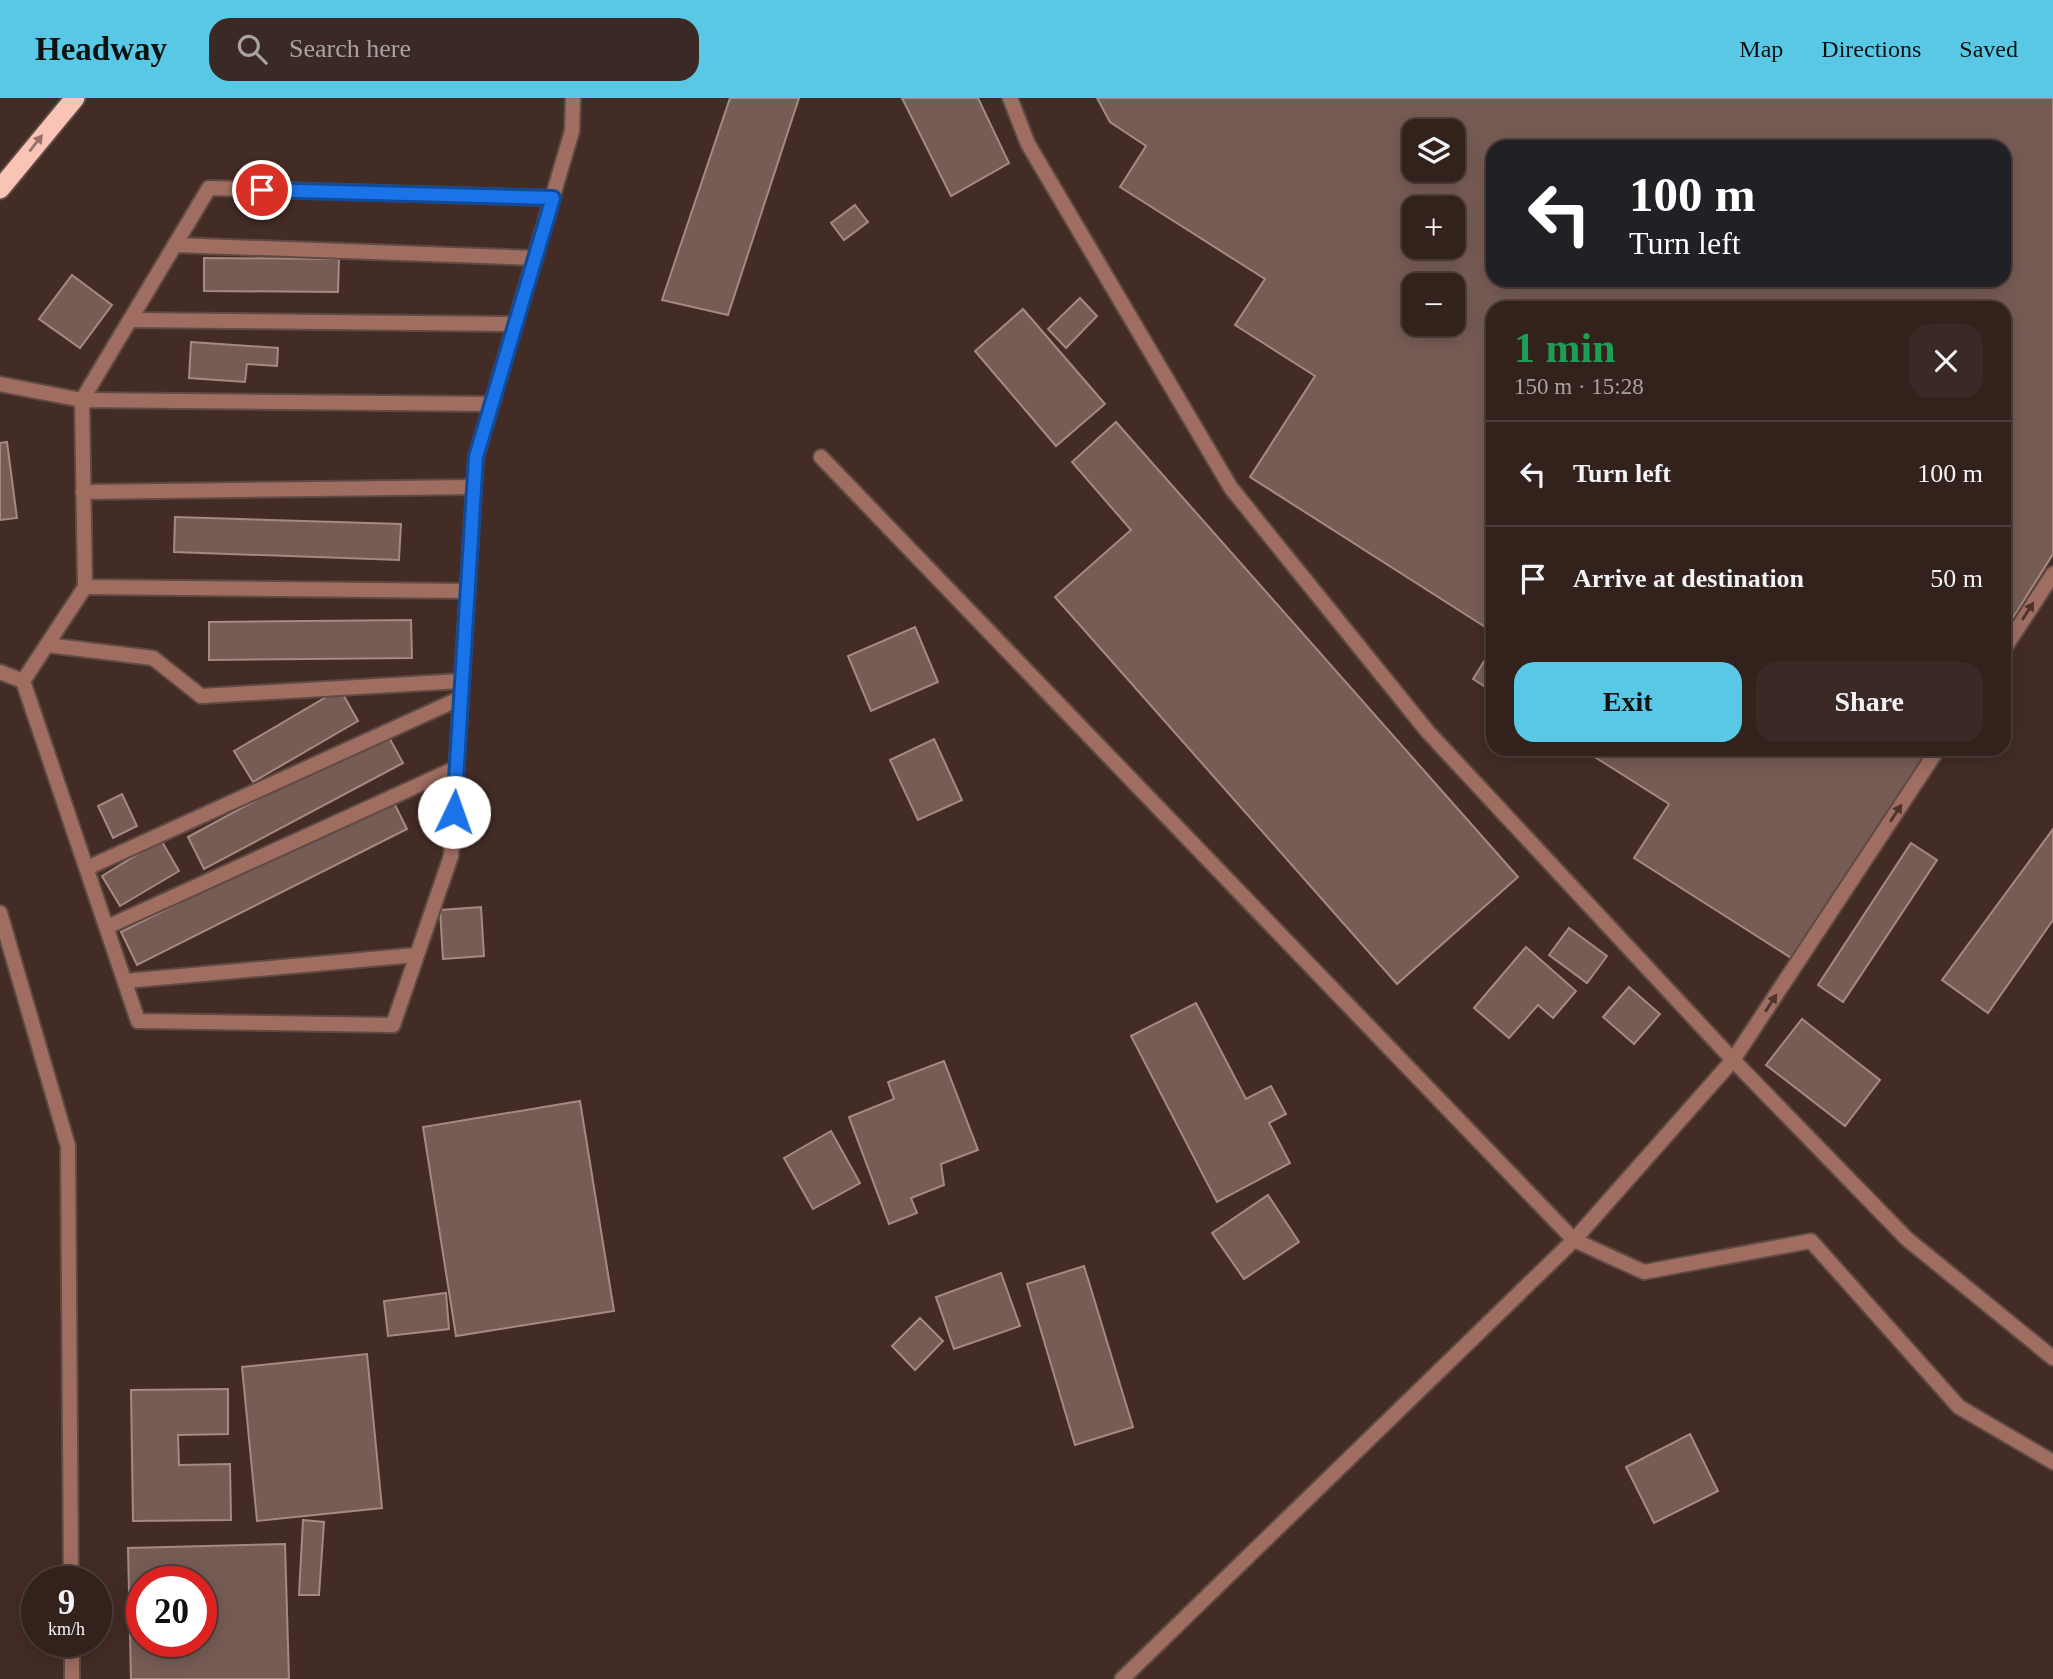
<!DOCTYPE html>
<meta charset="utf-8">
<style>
body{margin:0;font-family:Georgia,serif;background:#3b2925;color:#f1f3f6;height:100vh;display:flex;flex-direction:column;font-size:26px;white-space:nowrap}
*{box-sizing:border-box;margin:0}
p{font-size:23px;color:#a9a3a3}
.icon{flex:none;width:38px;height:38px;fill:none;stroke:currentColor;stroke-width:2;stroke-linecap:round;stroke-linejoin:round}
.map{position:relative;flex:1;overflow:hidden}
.details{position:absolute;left:1486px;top:203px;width:525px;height:455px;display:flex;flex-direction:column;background:#33211c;border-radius:21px;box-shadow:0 4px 18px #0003,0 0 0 2px #4e3e3b}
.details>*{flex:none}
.guide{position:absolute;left:1486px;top:42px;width:525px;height:147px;border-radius:21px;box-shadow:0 4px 18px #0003,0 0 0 2px #4e3e3b;background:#202124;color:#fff;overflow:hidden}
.tools{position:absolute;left:1402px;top:21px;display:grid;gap:14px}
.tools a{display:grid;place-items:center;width:63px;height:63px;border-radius:14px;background:#33211c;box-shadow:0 4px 18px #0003,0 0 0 2px #4e3e3b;font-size:35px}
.speed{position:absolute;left:21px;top:1468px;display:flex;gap:14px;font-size:35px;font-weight:700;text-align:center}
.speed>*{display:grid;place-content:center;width:91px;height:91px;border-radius:50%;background:#33211c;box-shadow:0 4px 18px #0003,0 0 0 2px #4e3e3b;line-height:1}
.speed small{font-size:18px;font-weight:400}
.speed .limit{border:10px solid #d22;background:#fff;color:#111}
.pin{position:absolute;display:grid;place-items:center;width:60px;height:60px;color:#fff;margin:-30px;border:4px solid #fff;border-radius:50%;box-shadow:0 2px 7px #0007}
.me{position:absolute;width:77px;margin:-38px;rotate:3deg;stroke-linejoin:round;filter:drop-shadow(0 0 5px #0008)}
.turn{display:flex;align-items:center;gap:24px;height:147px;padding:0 28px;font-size:32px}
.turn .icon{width:91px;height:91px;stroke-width:2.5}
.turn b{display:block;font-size:49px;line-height:60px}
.round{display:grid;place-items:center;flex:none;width:74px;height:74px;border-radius:21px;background:#3b2925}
.summary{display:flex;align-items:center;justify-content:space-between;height:119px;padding:0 28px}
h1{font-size:42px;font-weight:800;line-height:52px;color:#1e9e55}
.action{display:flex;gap:14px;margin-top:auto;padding:14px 28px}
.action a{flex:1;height:80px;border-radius:21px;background:#59c8e4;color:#111;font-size:28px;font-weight:800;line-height:80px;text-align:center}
.action a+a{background:#3b2925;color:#f1f3f6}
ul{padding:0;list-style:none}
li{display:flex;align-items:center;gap:21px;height:105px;padding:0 28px;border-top:2px solid #4e3e3b}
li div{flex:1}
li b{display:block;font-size:26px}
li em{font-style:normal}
header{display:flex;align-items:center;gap:42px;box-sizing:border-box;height:98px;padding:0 35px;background:#59c8e4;color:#111}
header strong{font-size:33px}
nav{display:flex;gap:38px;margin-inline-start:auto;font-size:24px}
.search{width:490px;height:63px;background:#3b2925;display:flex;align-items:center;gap:18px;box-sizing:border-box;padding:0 24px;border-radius:21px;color:#a9a3a3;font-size:26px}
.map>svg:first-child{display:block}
</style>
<header>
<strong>Headway</strong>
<div class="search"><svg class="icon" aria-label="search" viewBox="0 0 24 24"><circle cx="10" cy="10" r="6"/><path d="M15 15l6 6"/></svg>Search here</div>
<nav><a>Map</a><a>Directions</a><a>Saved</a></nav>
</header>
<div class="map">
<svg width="2053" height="1581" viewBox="0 0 2053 1581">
<rect width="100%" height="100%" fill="#442c26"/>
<g fill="#775c55" stroke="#a68981" stroke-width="2" fill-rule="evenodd">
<path d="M730 0H799L728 217 662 202Z"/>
<path d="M902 0H978L1009 65 951 98Z"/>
<path d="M1097 0H2053V456L2004 534V210H1493V534L1250 379 1315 278 1235 227 1265 181 1120 89 1146 48 1110 24ZM1414 33H1452V72H1414ZM1493 49H2004V182H1493ZM1414 110H1452V149H1414ZM1414 187H1452V226H1414Z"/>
<path d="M855 107 868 124 844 142 831 125Z"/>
<path d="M204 160 339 161 338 194 204 193Z"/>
<path d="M72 177 112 207 80 250 39 221Z"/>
<path d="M1080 200 1097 218 1066 250 1048 231Z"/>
<path d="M1023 211 1105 306 1056 348 975 253Z"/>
<path d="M191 244 278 250 277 268 247 266 245 284 189 280Z"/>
<path d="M1116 324 1518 779 1397 886 1055 499 1131 432 1072 364Z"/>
<path d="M7 344 17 420 0 422V345Z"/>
<path d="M175 419 401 426 399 462 174 454Z"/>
<path d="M411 522 412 560 209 562V524Z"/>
<path d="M915 529 938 584 871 613 848 558Z"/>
<path d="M1493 549V594L1473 581Z"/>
<path d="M340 591 358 623 253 684 234 653Z"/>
<path d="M385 632 403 665 204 771 188 739Z"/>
<path d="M934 641 962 702 918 722 890 662Z"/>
<path d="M1582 651H1930L1796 863 1634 760 1669 706Z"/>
<path d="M122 696 137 728 113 740 98 708Z"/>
<path d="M391 699 407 731 137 867 121 834Z"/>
<path d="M2053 731V822L1988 915 1942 882Z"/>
<path d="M161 742 179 773 120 808 102 778Z"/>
<path d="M1911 745 1937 762 1843 904 1818 887Z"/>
<path d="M481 809 484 858 443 861 440 812Z"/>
<path d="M1569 830 1607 858 1587 885 1549 857Z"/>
<path d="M1526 849 1576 893 1553 920 1538 907 1509 940 1474 910Z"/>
<path d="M1629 889 1660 916 1634 946 1603 919Z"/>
<path d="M1196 905 1246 1001 1271 988 1286 1016 1269 1025 1290 1065 1217 1104 1131 938Z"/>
<path d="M1802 921 1880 982 1845 1028 1766 967Z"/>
<path d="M944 963 978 1052 941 1066 944 1087 911 1100 917 1115 889 1126 849 1019 894 1001 888 984Z"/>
<path d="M580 1003 614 1213 456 1238 423 1029Z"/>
<path d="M831 1033 860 1085 813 1111 784 1060Z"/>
<path d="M1268 1097 1299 1144 1244 1181 1212 1135Z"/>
<path d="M1084 1168 1133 1329 1075 1347 1027 1186Z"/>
<path d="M1001 1175 1020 1228 954 1251 936 1199Z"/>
<path d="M446 1195 449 1231 388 1238 384 1203Z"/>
<path d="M920 1220 943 1243 915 1272 892 1248Z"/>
<path d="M367 1256 382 1410 257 1423 242 1269Z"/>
<path d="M228 1291V1336L178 1337 179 1367 230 1366 231 1422 133 1423 131 1292Z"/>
<path d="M1690 1336 1718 1393 1654 1425 1626 1369Z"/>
<path d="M303 1422 324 1424 319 1497H299Z"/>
<path d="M285 1446 289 1581H131L128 1450ZM142 1484H201V1544H142Z"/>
</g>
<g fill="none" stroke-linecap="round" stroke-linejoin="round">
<defs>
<g id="service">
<path d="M175 147 535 160"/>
<path d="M130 222 515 226"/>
<path d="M0 286 82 302 209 90 553 100"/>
<path d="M821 359 1574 1142 1644 1174 1811 1143 1959 1309 2053 1364"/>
<path d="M83 394 474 389"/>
<path d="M85 489 468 493"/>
<path d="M47 547 153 560 201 598 462 583"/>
<path d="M2004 551 2053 476"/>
<path d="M0 574 23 583 138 923 393 927 451 758 476 359 572 33 573 0"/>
<path d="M23 583 85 489 82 302 492 306"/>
<path d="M87 770 461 600"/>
<path d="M107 829 456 670"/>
<path d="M125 883 416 857"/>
<path d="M1122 1581 1574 1142 1733 962 1938 651"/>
</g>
<g id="minor">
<path d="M1010 0 1028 46 1231 390 1428 634 1733 962 1907 1141 2053 1260"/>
<path d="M0 815 68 1048 71 1484"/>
<path d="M72 1544V1581"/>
</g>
<path id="trunk" d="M0 91 75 0"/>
</defs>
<use href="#service" stroke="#604a44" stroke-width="18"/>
<use href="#minor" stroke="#604a44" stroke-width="18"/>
<use href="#trunk" stroke="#604a44" stroke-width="23"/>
<use href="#service" stroke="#9f6e61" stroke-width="14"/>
<use href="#minor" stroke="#9f6e61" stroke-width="14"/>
<use href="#trunk" stroke="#f9c4b6" stroke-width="19"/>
</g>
<defs><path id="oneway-solid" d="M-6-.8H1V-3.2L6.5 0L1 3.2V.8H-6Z" transform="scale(1.75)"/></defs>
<use fill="#957067" href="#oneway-solid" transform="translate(36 45) rotate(-52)"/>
<g fill="#4d332c">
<use href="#oneway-solid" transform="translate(2028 513) rotate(-57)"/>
<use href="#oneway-solid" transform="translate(1896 715) rotate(-57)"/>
<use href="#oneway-solid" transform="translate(1771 905) rotate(-57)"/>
</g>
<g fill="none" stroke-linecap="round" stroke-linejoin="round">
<defs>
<path id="route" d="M262 92 553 100 476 359 454 714"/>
</defs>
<use href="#route" stroke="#114b97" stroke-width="18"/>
<use href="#route" stroke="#1a73e8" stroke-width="12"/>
</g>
</svg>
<div class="tools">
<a><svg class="icon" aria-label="layers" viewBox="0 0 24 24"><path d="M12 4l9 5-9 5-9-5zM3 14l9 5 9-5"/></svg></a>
<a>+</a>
<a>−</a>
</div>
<div class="speed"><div>9<small>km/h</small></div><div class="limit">20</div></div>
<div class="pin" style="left:262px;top:92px;background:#d93025"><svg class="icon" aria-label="arrive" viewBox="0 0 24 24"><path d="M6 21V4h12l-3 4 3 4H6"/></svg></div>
<svg class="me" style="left:454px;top:714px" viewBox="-20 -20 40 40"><circle r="19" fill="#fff"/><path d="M0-13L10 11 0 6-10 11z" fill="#1a73e8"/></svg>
<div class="guide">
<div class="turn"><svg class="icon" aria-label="left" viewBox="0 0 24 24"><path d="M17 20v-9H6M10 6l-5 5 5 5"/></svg><div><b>100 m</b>Turn left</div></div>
</div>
<section class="details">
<div class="summary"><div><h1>1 min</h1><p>150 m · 15:28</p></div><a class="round"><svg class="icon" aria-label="close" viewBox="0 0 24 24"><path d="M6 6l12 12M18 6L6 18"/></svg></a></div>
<ul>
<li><svg class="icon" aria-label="left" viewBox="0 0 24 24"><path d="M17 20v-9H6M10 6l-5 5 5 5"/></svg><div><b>Turn left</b></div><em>100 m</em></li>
<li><svg class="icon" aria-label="arrive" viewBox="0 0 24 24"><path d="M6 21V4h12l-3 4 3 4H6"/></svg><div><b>Arrive at destination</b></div><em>50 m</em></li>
</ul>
<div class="action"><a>Exit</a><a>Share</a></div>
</section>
</div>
